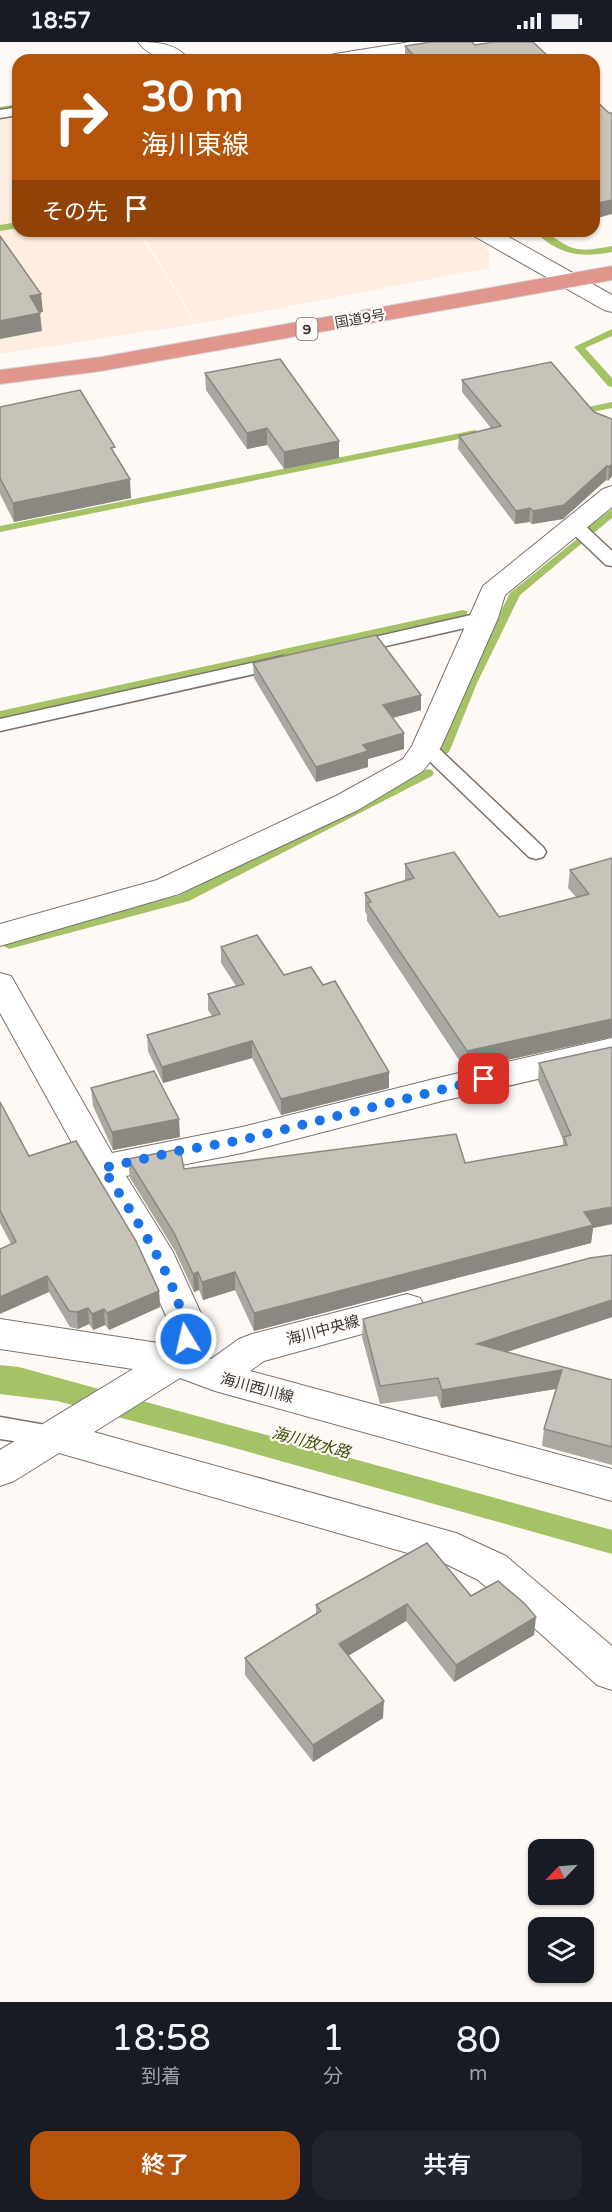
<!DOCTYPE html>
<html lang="ja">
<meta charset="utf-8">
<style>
body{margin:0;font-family:"Varela Round","Noto Sans JP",sans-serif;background:#20242c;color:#f1f3f6;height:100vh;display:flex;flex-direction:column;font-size:22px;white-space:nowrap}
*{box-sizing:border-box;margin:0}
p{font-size:20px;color:#9ea1a6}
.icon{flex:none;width:33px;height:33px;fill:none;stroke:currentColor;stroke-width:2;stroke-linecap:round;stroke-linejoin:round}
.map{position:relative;height:1960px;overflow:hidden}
.panel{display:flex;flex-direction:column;background:#171b24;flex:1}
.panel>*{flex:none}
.banner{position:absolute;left:12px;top:12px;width:588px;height:183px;border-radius:18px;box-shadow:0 2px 4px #0004;background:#b45309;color:#fff;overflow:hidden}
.needle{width:39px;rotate:245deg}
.tools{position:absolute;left:528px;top:1797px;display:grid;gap:12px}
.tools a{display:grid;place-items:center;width:66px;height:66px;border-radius:12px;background:#171b24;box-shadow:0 2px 4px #0004;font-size:30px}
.pin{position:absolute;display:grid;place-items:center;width:51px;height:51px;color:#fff;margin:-26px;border-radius:12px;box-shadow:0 3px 9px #0006}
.me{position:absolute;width:66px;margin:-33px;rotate:351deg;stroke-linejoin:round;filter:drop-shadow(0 0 4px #0008)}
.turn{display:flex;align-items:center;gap:21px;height:126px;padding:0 30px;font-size:27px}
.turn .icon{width:78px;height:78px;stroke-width:2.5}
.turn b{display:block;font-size:42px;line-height:51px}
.then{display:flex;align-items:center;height:57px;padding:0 30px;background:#0003;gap:12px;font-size:22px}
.eta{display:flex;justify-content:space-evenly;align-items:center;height:102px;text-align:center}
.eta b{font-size:36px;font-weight:600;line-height:42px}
.action{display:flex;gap:12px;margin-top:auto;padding:12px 30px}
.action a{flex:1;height:69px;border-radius:18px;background:#b45309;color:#fff;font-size:24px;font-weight:600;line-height:69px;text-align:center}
.action a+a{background:#20242c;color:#f1f3f6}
.status{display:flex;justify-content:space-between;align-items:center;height:42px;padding:0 30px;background:#171b24;direction:ltr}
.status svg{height:16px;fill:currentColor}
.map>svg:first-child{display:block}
</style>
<div class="status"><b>18:57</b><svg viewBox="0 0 49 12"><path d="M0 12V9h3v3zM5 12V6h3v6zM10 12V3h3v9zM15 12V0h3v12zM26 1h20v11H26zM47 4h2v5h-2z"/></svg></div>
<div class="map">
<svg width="612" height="1960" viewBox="0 0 612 1960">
<rect width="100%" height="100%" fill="#fff9f5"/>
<g fill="#feeee2">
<path d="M7 73 18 89V189H138L196 282 0 312V74Z"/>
<path d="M140 189H465L475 195 490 211 489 226 197 282Z"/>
</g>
<path fill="#a6c266" d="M0 1323 19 1325 612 1488V1512L224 1403 57 1359 0 1352Z"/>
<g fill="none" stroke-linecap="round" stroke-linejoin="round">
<g fill="#a6c266" fill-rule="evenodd">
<path d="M344 11 348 13 347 15 308 18Z"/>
<path d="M18 62V68L0 71V65Z"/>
<path d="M18 180V186L0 189V183Z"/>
<path d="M534 189C551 189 558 201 573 206 586 210 600 206 612 204V210C580 216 559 213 534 189Z"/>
<path d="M612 287V294L585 306 612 336V345L608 344 574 305Z"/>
<path d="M612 360V366L573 374 568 371 569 369Z"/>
<path d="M475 388 480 391 479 393 0 490V484Z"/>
<path d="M612 467V476L595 490H587V486Z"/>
<path d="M577 497 582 500 581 502 520 553 477 641 450 708 448 711H440L438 708 465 641 510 551Z"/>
<path d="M463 568 467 569V573L0 677V669Z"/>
<path d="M428 727 432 728 434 731 432 734 189 859 9 907 2 903 4 900 180 853Z"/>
</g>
<defs>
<g id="service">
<path d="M18 65V73L0 76V68Z"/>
<path d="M574 478 580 479 612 509V524L606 523 568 487 565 483 568 479Z"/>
<path d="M484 570 491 572 493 576 491 580 351 612 344 610 341 606 344 602Z"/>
<path d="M283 614 290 616 293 620 290 624 0 689V677Z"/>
<path d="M426 699 433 701 543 805 546 810 543 815 536 817 529 815 419 709 416 705 419 701Z"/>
<path d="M0 1375 63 1386 67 1394 63 1402 54 1405 0 1397Z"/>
</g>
<g id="minor">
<path d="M138 0C156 0 177 1 189 18 171 18 150 17 138 0Z"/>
<path d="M410 0H457L454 4 447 6 372 18H325L328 14 335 12Z"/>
<path d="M471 189H498L612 253V270L604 268 474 194Z"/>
<path d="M612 444V465L505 553 498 576 441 705 423 729 358 768 179 852 0 904V882L157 838 336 754 403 717 412 704 483 544 603 447Z"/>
<path d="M0 931 11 934 112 1111 242 1085 442 1035 612 996V1020L442 1059 242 1111 126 1134 173 1210 203 1276 205 1297 199 1312 211 1317 239 1297 252 1292 407 1252 420 1256 425 1266 420 1276 264 1319 250 1329 612 1427V1459L215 1349 180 1336 94 1390 456 1491 506 1514 612 1604V1648L597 1643 541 1592 478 1538 446 1522 59 1411 14 1439 0 1444V1408L133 1327 0 1307V1277L165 1302 167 1297V1276L139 1214 91 1135 0 971Z"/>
</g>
<path id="trunk" d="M612 224V238L101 329 0 342V328L101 315Z"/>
</defs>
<use href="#service" stroke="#7b726c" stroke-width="3"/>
<use href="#minor" stroke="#7b726c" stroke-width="2"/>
<use href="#trunk" stroke="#d7d6d6" stroke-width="2"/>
<use href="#service" fill="#fff" fill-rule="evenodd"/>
<use href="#minor" fill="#fff" fill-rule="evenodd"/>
<use href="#trunk" fill="#e0968c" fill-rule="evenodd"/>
</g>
<g fill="#aba89f">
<path d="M475 3 552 18H405V4Z"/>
<path d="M205 331 339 399V416L284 427 267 403 247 407 206 348Z"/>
<path d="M462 338 594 370 612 377V434L608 439 606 438 563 477 532 482 529 480 515 482 458 407 459 394 491 386 462 350Z"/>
<path d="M0 365 115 413 131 456 14 480 0 452Z"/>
<path d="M253 621 421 653V668L392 676 404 707 368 717V725L316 740 254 636Z"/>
<path d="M612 816V995L465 1027 367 879V873L365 869V851L405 839V822L499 875 576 855 568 846 570 828Z"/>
<path d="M221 905 284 933 323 943 389 1030V1046L281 1073 252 1016 163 1041 148 1009 147 993 212 974 208 968V952L236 944 221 921Z"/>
<path d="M612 1005V1182L593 1186 591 1201 254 1289 235 1248 203 1258 199 1248 194 1250 175 1209 130 1136 128 1117 184 1127 465 1121 563 1104V1098L538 1039 539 1021Z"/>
<path d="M91 1046 180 1095 113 1108 93 1064Z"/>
<path d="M0 1060 29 1114 159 1249 160 1265 109 1288 105 1283 93 1288 89 1282 78 1287 70 1285 49 1250 11 1202 0 1181Z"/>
<path d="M612 1213V1275L507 1310 612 1338V1423L542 1404 544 1387 556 1347 441 1366 437 1354 380 1362 362 1295 363 1277Z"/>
<path d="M471 1554 534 1593 454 1640 406 1579 348 1614 383 1676 313 1720 245 1633V1616L316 1572V1563Z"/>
</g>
<g fill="#8b8882">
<path d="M612 158V172L594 177V162Z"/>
<path d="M41 252 43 270 31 272 30 254Z"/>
<path d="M40 271 42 289 0 297V279Z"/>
<path d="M267 386V403L247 407V391Z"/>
<path d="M339 399V416L284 427V410Z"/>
<path d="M612 422V434L608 439 609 425Z"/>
<path d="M607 424 606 438 563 477 532 482 533 469Z"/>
<path d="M130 437 131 456 14 480 13 461Z"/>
<path d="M530 466 529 480 515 482 516 469Z"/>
<path d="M421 653V668L382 679 383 663Z"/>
<path d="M404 691V707L368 717V725L316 740V725L363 703Z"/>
<path d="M612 977V995L465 1027 467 1009Z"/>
<path d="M252 999V1016L163 1041 162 1025Z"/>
<path d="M389 1030V1046L281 1073V1057Z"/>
<path d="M179 1077 180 1095 113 1108 112 1090Z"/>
<path d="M612 1165V1182L593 1186 591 1201 254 1289V1271L584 1170Z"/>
<path d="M198 1230 199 1248 194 1250 193 1232Z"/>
<path d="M235 1230V1248L203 1258 202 1240Z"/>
<path d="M47 1234 49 1250 0 1272V1255Z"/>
<path d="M159 1249 160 1265 109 1288 107 1271Z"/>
<path d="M612 1258V1275L476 1320 477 1302Z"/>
<path d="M88 1266 89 1282 78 1287 77 1270Z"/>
<path d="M104 1267 105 1283 93 1288 92 1272Z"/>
<path d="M562 1328 560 1346 441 1366 442 1348Z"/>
<path d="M407 1562 406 1579 338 1620 339 1602Z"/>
<path d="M536 1575 534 1593 454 1640 456 1623Z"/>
<path d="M384 1659 383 1676 313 1720V1703Z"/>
</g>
<g fill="#c7c3b9" stroke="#8b8882" stroke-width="1.5">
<path d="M431 0H472L475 3 494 0H533L552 18H418L405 4Z"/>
<path d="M594 57 609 71H612V158L594 162Z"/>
<path d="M0 194 41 252 30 254 40 271 0 279Z"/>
<path d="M280 317 339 399 284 410 267 386 247 391 205 331Z"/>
<path d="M551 320 594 370 612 377V422L609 425 607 424 564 463 533 469 530 466 516 469 459 394 501 384 462 338Z"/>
<path d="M80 348 115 405 111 406 130 437 13 461 0 436V365Z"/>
<path d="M376 593 421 653 383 663 404 691 363 703 368 709 316 725 253 621Z"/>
<path d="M454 810 499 875 589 852 570 828 612 816V977L467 1009 367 861 371 860 365 851 414 836 405 822Z"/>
<path d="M257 893 284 933 311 925 323 943 335 939 389 1030 281 1057 252 999 162 1025 147 993 220 972 208 952 244 942 221 905Z"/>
<path d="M612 1005V1165L584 1170 593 1183 254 1271 235 1230 202 1240 198 1230 193 1232 174 1191 128 1117 180 1107 184 1127 456 1092 465 1121 567 1103 564 1095 571 1093 539 1021Z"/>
<path d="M154 1029 179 1077 112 1090 91 1046Z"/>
<path d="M0 1060 29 1114 76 1099 136 1199 159 1249 107 1271 104 1267 92 1272 88 1266 77 1270 69 1269 47 1234 0 1255V1207L16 1200 0 1168Z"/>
<path d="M612 1213V1258L477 1302 612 1338V1405L544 1387 562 1328 442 1348 438 1336 380 1344 363 1277 590 1216Z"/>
<path d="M427 1501 471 1554 498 1539 524 1561 536 1575 456 1623 407 1562 339 1602 384 1659 313 1703 245 1616 321 1569 316 1563Z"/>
</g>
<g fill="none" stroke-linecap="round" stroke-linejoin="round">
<path stroke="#1a73e8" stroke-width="10" stroke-dasharray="0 18" d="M186 1297C183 1242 132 1173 103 1126L178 1109 242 1098 484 1037"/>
</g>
<g text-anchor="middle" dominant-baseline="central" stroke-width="4.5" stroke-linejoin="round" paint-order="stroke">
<g font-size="14" fill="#383431" stroke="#fff9f5">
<text transform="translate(360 277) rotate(-10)">国道9号</text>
</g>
<rect fill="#fff9f5" stroke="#746f6c" stroke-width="1.5" x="296.5" y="276" width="21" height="22" rx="4.5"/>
<g font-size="14" font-weight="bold" fill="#383431">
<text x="307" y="287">9</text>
</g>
<g font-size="15" fill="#383431" stroke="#fff9f5">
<text transform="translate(323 1288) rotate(-15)">海川中央線</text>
<text transform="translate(257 1346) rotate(15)">海川西川線</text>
</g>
<g font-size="16" font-style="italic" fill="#3e4f09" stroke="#fff9f5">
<text transform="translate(311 1401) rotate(15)">海川放水路</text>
</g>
</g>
</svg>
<div class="tools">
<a><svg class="needle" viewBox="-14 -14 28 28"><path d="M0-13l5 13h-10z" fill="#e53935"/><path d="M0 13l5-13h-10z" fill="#9ea1a6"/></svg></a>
<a><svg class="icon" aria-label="layers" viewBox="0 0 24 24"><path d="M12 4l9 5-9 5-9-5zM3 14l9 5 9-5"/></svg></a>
</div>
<div class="pin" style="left:484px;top:1037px;background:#d93025"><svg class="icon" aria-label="arrive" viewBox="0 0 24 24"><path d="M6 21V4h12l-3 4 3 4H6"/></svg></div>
<svg class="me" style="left:186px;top:1297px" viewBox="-20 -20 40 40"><circle r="17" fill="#1a73e8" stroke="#fff" stroke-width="3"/><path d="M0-11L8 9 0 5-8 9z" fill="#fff"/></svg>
<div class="banner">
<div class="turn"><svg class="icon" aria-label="right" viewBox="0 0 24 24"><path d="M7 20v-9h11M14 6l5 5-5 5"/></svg><div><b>30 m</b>海川東線</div></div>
<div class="then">その先<svg class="icon" aria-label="arrive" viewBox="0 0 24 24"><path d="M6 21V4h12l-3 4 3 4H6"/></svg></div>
</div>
</div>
<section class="panel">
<div class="eta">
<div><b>18:58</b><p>到着</p></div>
<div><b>1</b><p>分</p></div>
<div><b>80</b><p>m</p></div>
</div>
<div class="action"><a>終了</a><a>共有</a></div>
</section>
